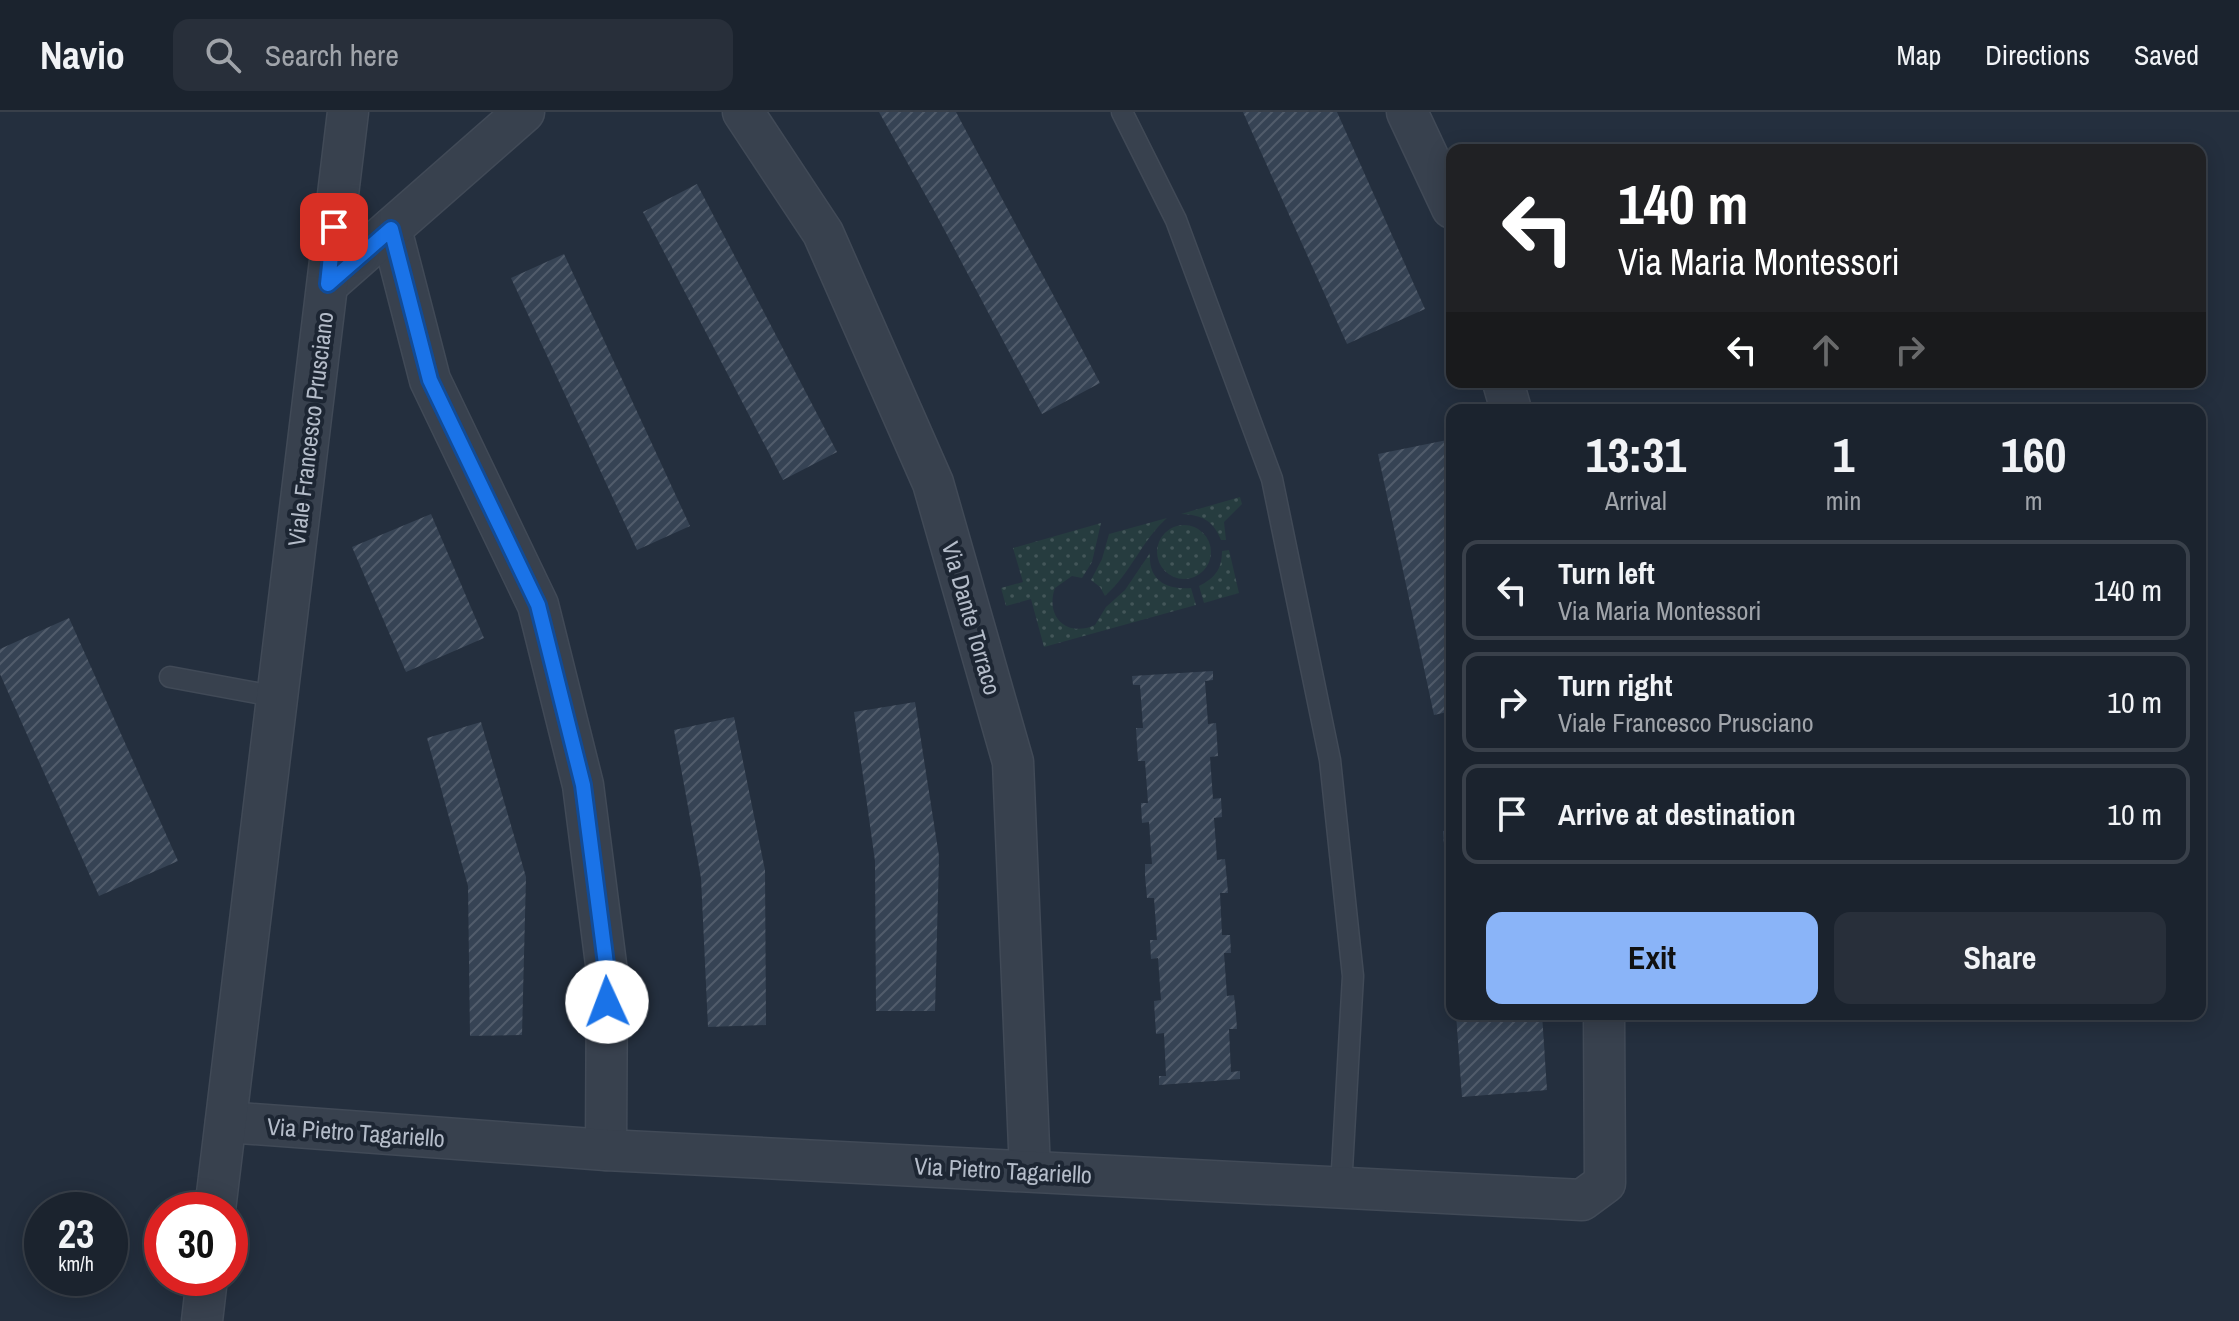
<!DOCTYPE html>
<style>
body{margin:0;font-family:"Archivo Narrow",sans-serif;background:#282f3a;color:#f1f3f6;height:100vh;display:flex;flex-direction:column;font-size:30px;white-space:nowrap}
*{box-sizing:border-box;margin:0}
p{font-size:26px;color:#a0a4aa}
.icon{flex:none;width:44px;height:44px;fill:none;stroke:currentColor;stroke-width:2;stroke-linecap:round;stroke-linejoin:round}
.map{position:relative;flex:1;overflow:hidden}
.details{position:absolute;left:1446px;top:292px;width:760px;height:616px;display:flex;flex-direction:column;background:#1b232e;border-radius:16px;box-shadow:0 4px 20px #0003,0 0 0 2px #39404a}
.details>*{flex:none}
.banner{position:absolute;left:1446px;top:32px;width:760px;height:244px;border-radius:16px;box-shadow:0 4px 20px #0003,0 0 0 2px #39404a;background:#202124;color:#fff;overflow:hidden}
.speed{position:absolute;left:24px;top:1080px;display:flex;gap:16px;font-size:40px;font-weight:700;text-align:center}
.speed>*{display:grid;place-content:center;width:104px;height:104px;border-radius:50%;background:#1b232e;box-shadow:0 4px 20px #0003,0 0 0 2px #39404a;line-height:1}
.speed small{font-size:20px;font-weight:400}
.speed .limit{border:12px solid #d22;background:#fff;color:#111}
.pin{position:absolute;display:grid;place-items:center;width:68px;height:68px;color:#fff;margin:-34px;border-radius:16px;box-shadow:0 4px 12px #0006}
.me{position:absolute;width:88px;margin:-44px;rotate:358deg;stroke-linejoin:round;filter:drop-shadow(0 0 6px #0008)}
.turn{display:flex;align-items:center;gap:28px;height:168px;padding:0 40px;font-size:36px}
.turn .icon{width:104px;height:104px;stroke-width:2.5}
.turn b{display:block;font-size:56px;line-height:68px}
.lanes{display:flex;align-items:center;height:76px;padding:0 40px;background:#0003;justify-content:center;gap:40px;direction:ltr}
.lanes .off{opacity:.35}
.eta{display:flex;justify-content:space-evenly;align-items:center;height:136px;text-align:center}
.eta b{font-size:48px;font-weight:700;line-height:56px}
.cta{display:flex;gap:16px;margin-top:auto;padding:16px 40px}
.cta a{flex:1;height:92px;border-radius:16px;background:#8ab4f8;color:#111;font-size:32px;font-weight:700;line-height:92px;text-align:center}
.cta a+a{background:#282f3a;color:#f1f3f6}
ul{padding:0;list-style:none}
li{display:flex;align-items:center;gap:24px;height:100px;margin:0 16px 12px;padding:0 24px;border:4px solid #39404a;border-radius:16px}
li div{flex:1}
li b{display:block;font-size:30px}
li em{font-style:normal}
header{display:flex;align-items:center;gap:48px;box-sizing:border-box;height:112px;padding:0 40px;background:#1b232e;border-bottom:2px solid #39404a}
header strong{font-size:38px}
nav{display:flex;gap:44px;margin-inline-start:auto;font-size:28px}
.search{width:560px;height:72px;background:#282f3a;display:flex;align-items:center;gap:20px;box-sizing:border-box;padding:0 28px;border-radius:16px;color:#a0a4aa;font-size:30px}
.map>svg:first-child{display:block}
</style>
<header>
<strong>Navio</strong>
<div class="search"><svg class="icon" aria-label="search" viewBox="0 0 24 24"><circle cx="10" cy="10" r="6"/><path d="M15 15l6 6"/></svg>Search here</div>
<nav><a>Map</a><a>Directions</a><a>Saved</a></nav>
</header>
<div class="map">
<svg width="2239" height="1209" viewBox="0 0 2239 1209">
<defs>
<pattern id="green-dots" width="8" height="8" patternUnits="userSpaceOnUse" patternTransform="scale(2)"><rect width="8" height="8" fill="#263c3f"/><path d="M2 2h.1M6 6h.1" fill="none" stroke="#435659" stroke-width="1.8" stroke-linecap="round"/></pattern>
<pattern id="building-hatch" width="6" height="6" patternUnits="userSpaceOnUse" patternTransform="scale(2)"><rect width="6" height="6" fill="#364354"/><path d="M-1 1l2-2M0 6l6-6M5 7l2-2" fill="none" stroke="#515c6b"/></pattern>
</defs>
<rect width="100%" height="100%" fill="#242f3e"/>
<g fill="url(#green-dots)">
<path d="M1240 385 1242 392 1224 410 1226 428H1221C1213 408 1202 403 1181 402Z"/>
<path d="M1167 406C1142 428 1131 461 1105 484L1100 475 1091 468 1102 447 1109 422Z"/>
<path d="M1101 411 1092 450 1082 466 1072 464 1055 476C1045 504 1066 526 1095 513L1106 495 1125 478 1150 441C1148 468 1166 478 1191 476L1196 493 1044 535 1031 487 1006 494 1001 476 1023 470 1013 436Z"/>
<circle cx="1184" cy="440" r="27"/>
<path d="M1229 438 1239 481 1204 491 1199 474C1215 466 1222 457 1222 439Z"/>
</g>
<g fill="url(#building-hatch)">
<path d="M879 0H956L1100 271 1042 302 936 102Z"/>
<path d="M1243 0H1337L1425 197 1347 232Z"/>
<path d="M697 72 837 340 783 368 643 100Z"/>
<path d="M564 142 690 414 637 438 511 166Z"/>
<path d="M1452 327V599L1434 603 1378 342Z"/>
<path d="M431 402 484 526 406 560 352 435Z"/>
<path d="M69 506 178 749 99 784 0 562V537Z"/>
<path d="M1213 559V568L1205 569 1208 612 1216 611 1218 644 1210 645 1213 687 1221 686 1222 705 1214 706 1217 748 1225 747 1228 781H1220L1222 823H1230L1231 841H1224L1227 884 1234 883 1236 903 1237 917H1229L1231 960 1240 959V967L1159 973V964H1166L1164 921 1156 922 1154 889 1161 888 1158 846 1151 847 1150 828H1157L1154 786H1147L1145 764V752H1152L1149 710 1142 711 1141 691H1148L1145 649H1138L1136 616H1143L1140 573H1133L1132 564Z"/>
<path d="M915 590 939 744 935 899H876L875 749 854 600Z"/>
<path d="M734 605 765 758 766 913 708 915 701 766 674 618Z"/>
<path d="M481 610 526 765 522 923 470 924 468 774 427 626Z"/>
<path d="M1452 718V809H1450L1443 719Z"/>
<path d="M1456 902H1542L1547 978 1462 985Z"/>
</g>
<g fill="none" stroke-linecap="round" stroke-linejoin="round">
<defs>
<g id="service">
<path d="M1122 0 1176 108 1272 367 1330 648 1353 864 1341 1075"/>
<path d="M170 565 278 585"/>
</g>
<g id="minor">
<path d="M743 0 823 121 933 371 1013 650 1030 1059"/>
<path d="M1407 0 1452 96"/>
<path d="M391 117 430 268 538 493 583 673 607 860 606 1038"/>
<path d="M328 172 524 0"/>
<path d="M1503 270 1511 298"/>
<path d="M226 1010 606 1038 1582 1088 1605 1071 1604 902"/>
<path d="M215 1098 348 0"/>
<path d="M202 1209 207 1166"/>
</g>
</defs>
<use href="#service" stroke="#414a57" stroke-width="23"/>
<use href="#minor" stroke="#414a57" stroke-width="43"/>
<use href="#service" stroke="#38414e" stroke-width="20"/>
<use href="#minor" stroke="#38414e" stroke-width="40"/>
</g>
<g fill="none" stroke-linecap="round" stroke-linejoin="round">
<defs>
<path id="route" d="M334 115 328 172 391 117 430 268 538 493 583 673 607 860V890"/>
</defs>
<use href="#route" stroke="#114b97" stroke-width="20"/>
<use href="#route" stroke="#1a73e8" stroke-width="14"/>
</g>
<g text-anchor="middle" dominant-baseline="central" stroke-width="8" stroke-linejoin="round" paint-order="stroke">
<g font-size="24" fill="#b4bcc9" stroke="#1d2633">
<text transform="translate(310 317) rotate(-83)">Viale Francesco Prusciano</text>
<text transform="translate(972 506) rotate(74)">Via Dante Torraco</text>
<text transform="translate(356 1020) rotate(4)">Via Pietro Tagariello</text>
<text transform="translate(1003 1058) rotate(3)">Via Pietro Tagariello</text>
</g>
</g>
</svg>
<div class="speed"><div>23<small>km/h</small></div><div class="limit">30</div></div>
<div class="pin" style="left:334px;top:115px;background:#d93025"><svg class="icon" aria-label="arrive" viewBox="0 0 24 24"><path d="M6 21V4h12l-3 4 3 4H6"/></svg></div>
<svg class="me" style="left:607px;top:890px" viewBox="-20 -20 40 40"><circle r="19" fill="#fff"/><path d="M0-13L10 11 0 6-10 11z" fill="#1a73e8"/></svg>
<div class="banner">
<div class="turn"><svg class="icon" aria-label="left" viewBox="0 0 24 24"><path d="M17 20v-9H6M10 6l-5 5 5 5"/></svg><div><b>140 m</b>Via Maria Montessori</div></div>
<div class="lanes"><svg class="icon" aria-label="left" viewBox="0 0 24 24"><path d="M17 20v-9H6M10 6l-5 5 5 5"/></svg><svg class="icon off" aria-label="ahead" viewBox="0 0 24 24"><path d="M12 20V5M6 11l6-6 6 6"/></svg><svg class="icon off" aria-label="right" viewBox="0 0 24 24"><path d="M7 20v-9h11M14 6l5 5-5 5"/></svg></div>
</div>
<section class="details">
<div class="eta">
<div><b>13:31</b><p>Arrival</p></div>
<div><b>1</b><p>min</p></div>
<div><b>160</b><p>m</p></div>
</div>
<ul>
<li><svg class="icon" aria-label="left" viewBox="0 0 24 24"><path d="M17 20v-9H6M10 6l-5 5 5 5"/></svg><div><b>Turn left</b><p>Via Maria Montessori</p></div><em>140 m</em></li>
<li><svg class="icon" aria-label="right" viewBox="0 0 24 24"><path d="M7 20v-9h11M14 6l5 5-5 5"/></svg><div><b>Turn right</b><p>Viale Francesco Prusciano</p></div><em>10 m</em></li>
<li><svg class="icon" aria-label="arrive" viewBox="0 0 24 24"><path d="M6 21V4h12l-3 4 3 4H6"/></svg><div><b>Arrive at destination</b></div><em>10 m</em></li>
</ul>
<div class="cta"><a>Exit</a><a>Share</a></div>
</section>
</div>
